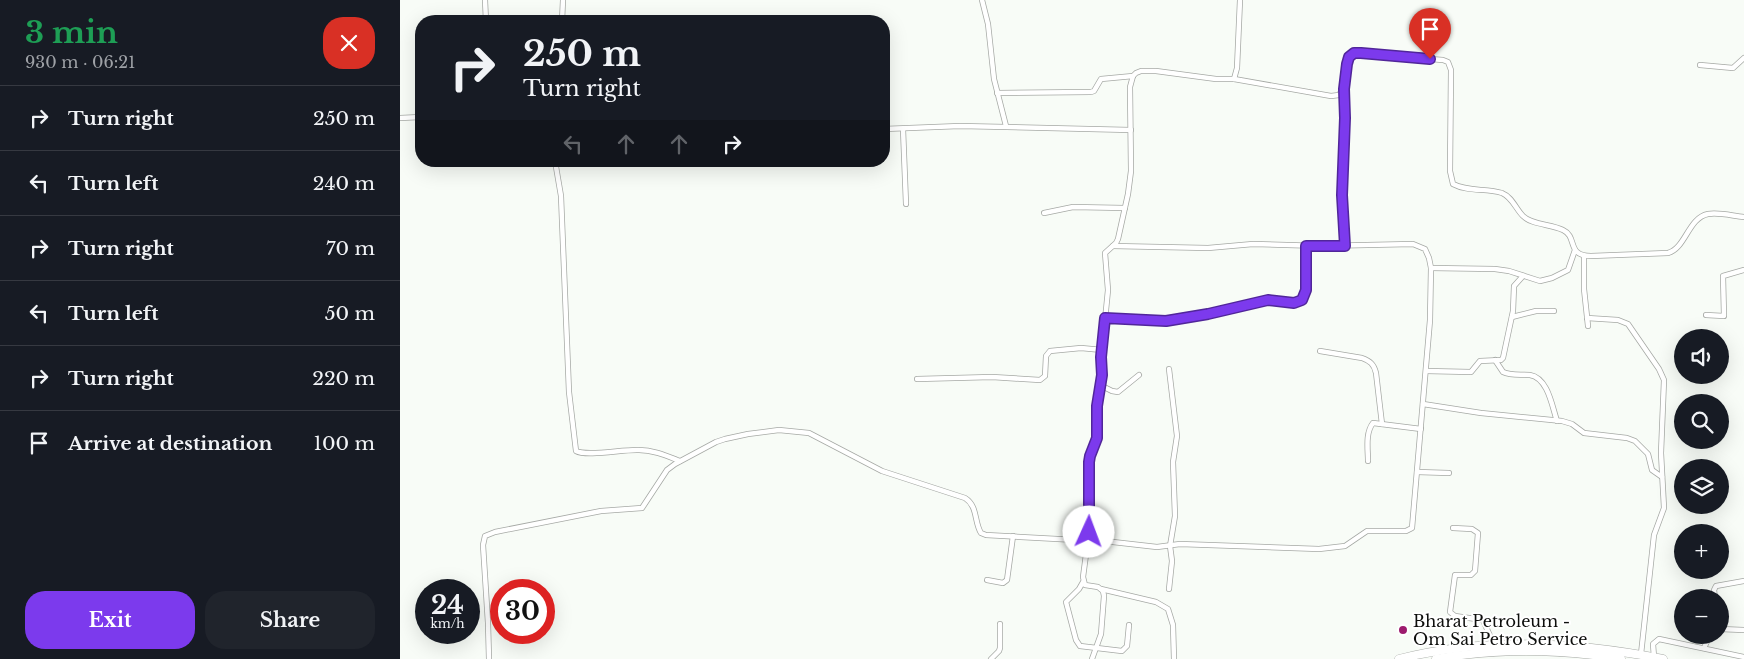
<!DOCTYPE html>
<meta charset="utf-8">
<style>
body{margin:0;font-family:"Libre Baskerville",serif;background:#20242c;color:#f1f3f6;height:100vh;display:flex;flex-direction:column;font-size:19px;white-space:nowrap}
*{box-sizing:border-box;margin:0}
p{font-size:16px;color:#9ea1a6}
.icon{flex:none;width:28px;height:28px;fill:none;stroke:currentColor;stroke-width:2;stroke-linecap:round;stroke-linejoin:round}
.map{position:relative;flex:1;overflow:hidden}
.details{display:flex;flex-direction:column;background:#171b24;width:400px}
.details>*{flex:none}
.guide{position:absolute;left:15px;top:15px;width:475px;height:152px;border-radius:20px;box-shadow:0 5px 20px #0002;background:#171b24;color:#f1f3f6;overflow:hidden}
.controls{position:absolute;left:1274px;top:329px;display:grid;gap:10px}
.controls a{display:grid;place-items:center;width:55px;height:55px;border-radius:50%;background:#171b24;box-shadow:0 5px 20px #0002;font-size:25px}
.speed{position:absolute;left:15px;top:579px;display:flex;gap:10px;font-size:25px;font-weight:700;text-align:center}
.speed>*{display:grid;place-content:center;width:65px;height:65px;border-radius:50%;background:#171b24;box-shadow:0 5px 20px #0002;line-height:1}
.speed small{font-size:12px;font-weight:400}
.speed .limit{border:8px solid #d22;background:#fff;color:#111}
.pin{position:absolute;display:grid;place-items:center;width:42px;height:42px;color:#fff;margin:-51px -21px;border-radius:50% 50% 50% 0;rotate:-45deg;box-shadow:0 0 5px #0007}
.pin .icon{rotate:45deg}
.me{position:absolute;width:55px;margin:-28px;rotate:2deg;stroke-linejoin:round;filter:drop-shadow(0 0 4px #0008)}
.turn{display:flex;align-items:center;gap:18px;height:105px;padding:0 25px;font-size:22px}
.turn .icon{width:65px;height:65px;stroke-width:2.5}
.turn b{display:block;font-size:35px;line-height:42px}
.lanes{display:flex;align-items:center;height:48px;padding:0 25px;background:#0003;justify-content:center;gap:25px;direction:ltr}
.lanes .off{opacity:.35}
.round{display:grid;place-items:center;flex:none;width:52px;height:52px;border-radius:20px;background:#20242c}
.head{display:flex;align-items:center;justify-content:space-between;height:85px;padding:0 25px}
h1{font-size:30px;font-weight:700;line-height:38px;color:#1e9e55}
.primary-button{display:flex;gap:10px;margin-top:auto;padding:10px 25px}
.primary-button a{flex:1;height:58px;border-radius:20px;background:#7c3aed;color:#fff;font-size:20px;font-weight:700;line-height:58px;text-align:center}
.primary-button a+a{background:#20242c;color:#f1f3f6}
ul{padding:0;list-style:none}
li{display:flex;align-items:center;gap:15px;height:65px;padding:0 25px;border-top:1px solid #363941}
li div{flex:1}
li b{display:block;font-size:19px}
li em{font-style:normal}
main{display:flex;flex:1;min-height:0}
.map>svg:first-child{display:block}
</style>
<main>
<section class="details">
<div class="head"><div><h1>3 min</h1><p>930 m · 06:21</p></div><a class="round" style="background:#d93025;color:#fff"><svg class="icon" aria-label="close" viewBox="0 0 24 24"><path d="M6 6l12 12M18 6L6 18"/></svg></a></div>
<ul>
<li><svg class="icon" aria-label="right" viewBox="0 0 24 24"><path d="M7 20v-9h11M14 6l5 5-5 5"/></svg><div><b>Turn right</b></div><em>250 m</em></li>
<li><svg class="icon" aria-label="left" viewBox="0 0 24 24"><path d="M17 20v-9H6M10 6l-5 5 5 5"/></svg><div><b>Turn left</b></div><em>240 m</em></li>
<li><svg class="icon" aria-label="right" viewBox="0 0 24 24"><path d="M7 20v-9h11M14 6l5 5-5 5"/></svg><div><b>Turn right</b></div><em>70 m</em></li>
<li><svg class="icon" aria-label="left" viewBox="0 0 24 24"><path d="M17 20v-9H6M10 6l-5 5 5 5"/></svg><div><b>Turn left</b></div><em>50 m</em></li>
<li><svg class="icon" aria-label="right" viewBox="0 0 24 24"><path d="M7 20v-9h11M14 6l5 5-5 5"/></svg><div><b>Turn right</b></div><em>220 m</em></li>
<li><svg class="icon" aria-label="arrive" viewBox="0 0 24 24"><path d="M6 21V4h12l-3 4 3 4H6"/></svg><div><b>Arrive at destination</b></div><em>100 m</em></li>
</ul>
<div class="primary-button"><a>Exit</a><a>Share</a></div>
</section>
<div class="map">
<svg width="1344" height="659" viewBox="0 0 1344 659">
<rect width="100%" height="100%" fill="#f8fcf7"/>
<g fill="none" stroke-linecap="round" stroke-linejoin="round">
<defs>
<g id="minor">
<path d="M85 0 86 21"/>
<path d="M582 0 588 24 594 79 606 126"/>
<path d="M162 21 163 0"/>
<path d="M1300 65 1333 68 1344 58"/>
<path d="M834 79 837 68 840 0"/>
<path d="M944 89 945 118 942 195 945 246"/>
<path d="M597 93 691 92 694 91 701 79 733 76"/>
<path d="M0 118 21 117"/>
<path d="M484 129 560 126 731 130"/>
<path d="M503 129 506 204"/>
<path d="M155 161 161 196 169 392 176 451C187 457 224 449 239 450 254 450 267 456 280 461"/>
<path d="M644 213 673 207 725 208"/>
<path d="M1184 256V289L1188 326"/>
<path d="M1031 268 1095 269 1109 271 1140 281 1152 278 1168 270 1175 250"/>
<path d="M1306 315 1324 316 1323 276 1344 270"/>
<path d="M1112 317 1136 311H1154"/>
<path d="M705 318 766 321 808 314 868 301 899 302 902 300 905 296 906 246"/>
<path d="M1187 318 1218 320 1228 324 1259 369 1264 380 1261 453 1264 508 1254 535 1241 654"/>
<path d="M920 351 962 358C970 361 974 364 976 373L982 424"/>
<path d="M1095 360 1103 372C1111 376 1121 374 1130 375 1148 378 1152 406 1157 421"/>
<path d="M769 369 777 436 773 462 775 516 770 546 772 561 769 589"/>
<path d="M1026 371 1071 372 1080 361 1101 360 1103 358 1113 311 1114 286 1123 276"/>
<path d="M517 379 592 377 640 380 645 376 646 356 650 351 681 348 702 350"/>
<path d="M700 385 712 391 718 392 739 375"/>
<path d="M1023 404 1081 413 1162 421 1172 424 1184 433 1227 438 1235 441 1248 454 1252 470 1262 477"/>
<path d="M968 461C968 450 965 433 973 423L1021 429"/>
<path d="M1017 472 1049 473"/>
<path d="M1053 528 1072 529 1078 533 1075 571 1071 575H1055L1050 612 1055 616 1083 620 1094 645"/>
<path d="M587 580 603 583 607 580 613 536"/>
<path d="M683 582 679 589 666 602 676 640 680 646 722 651 727 646 729 625"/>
<path d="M701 589 756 602 768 609 773 625 774 659"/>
<path d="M1315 598 1314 590 1316 586 1344 581"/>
<path d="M1320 629 1344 630"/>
<path d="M1304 648 1310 635"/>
<path d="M1254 657 1253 644 1259 639 1344 657"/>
<path d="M89 659 88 623 83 545 85 536 95 532 201 511 242 508 267 470 275 464 316 442 325 439 348 434 379 430 409 433 482 471 565 498C578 506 574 522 581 533L586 535 713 542 757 547 780 544 919 549 945 546 967 531H1006L1012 528 1030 320 1031 268 1029 258 1025 249 1013 244 921 246 853 244 808 248 713 246"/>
<path d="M591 659 599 651 600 648V624"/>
<path d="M692 659 701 634 704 596 703 591 698 587 685 585 683 577 689 532V462L690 456 697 438V406L702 375V350L708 290 705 253 716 243 718 239 728 194 731 171 730 87 733 76 736 73 741 71H756L816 79H834L931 96 939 95C949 83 941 63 954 53L1043 60 1048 62 1051 70 1050 171 1053 184C1068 192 1086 188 1102 193 1112 197 1116 209 1123 216 1132 225 1151 224 1163 230 1178 237 1166 256 1191 256L1268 253C1286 248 1288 218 1308 214 1319 212 1333 216 1344 217"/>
</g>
<g id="trunk">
<path d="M999 659C1085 637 1177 642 1263 659"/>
<path d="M1036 659C1096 648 1161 649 1221 659"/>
</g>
</defs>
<use href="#minor" stroke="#a6a9a5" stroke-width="6"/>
<use href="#trunk" stroke="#a6a9a5" stroke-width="9"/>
<use href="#minor" stroke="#fff" stroke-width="4.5"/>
<use href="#trunk" stroke="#fff" stroke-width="8"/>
</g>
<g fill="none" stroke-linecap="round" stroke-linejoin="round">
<defs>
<path id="route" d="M689 532V462L690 456 697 438V406L702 375 701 357 705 318 766 321 808 314 868 300 894 303 902 300 906 290V246H945L942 195 945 118 944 89 947 64 949 57 954 53H961L1030 59"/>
</defs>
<use href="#route" stroke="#51269a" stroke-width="12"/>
<use href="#route" stroke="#7c3aed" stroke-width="9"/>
</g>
<circle fill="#9d1b6e" stroke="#fff" stroke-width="2" cx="1003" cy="630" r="5"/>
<g text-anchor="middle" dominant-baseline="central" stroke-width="4" stroke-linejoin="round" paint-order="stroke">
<g font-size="16" fill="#0e0f0d" stroke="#fff" text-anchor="start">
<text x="1013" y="621">Bharat Petroleum -<tspan x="1013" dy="18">Om Sai Petro Service</tspan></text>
</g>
</g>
</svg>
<div class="controls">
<a><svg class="icon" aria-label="sound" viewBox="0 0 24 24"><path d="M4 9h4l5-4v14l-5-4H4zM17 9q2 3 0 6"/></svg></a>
<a><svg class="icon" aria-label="search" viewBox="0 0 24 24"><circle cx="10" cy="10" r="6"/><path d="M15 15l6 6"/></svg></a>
<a><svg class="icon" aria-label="layers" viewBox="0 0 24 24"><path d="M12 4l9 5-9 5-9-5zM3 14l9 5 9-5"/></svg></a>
<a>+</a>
<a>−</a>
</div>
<div class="speed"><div>24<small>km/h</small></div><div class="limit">30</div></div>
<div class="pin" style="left:1030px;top:59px;background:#d93025"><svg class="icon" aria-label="arrive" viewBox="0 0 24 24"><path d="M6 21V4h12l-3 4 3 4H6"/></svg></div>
<svg class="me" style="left:689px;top:532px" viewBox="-20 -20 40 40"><circle r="19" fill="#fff"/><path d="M0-13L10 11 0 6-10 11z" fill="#7c3aed"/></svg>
<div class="guide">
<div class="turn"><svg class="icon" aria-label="right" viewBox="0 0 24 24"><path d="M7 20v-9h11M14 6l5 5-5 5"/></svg><div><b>250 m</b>Turn right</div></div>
<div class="lanes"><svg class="icon off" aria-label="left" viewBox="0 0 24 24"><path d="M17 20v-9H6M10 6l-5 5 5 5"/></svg><svg class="icon off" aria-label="ahead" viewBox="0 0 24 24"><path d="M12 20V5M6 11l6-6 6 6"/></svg><svg class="icon off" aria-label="ahead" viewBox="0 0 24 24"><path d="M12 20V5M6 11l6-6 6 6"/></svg><svg class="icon" aria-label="right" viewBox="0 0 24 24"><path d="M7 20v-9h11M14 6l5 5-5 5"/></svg></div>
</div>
</div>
</main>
